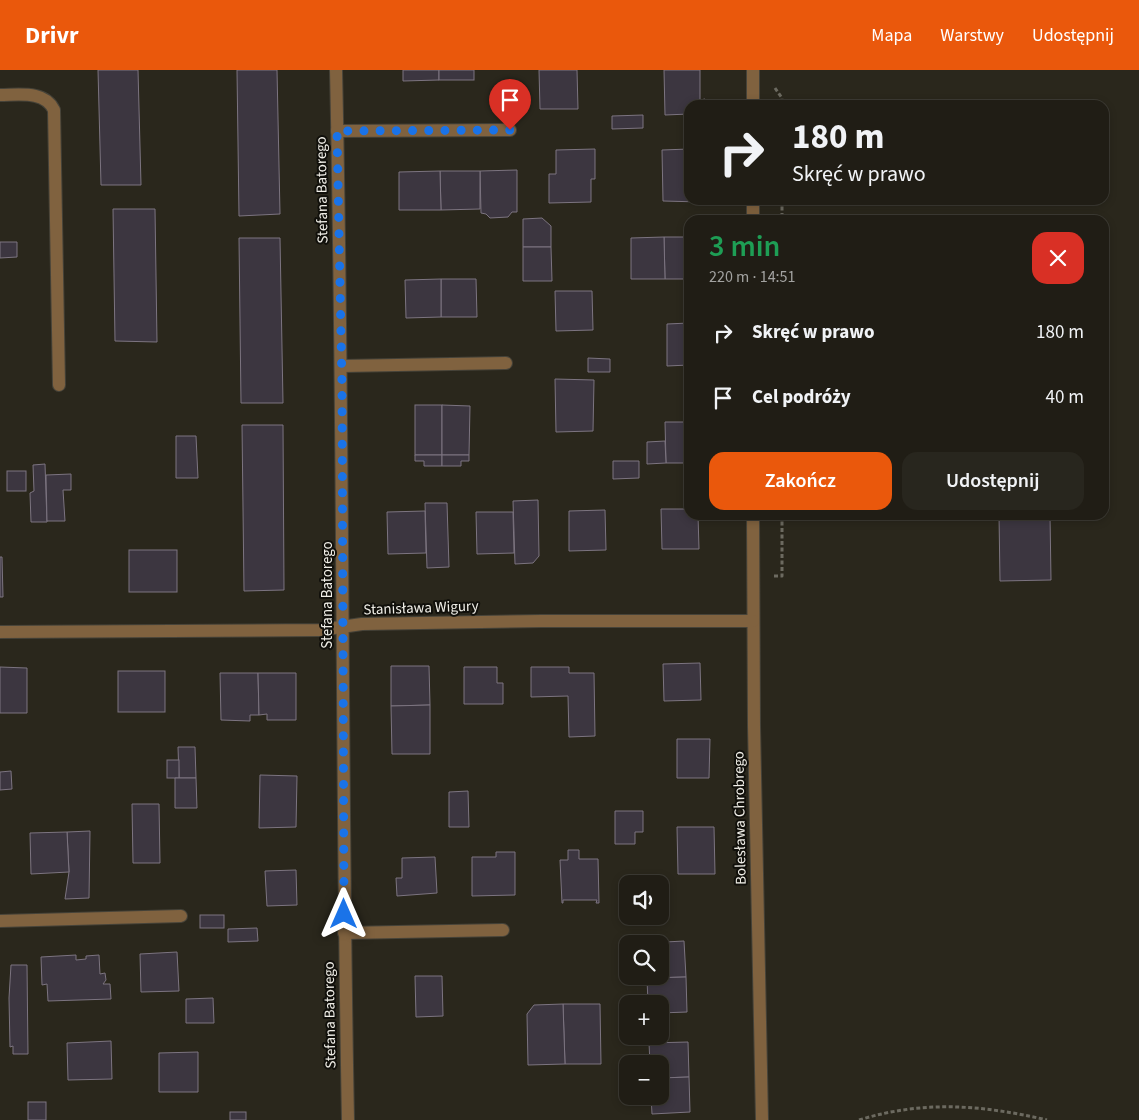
<!DOCTYPE html>
<html lang="pl">
<meta charset="utf-8">
<style>
body{margin:0;font-family:"Source Sans 3",sans-serif;background:#28261e;color:#f1f3f6;height:100vh;display:flex;flex-direction:column;font-size:19px;white-space:nowrap}
*{box-sizing:border-box;margin:0}
p{font-size:16px;color:#a2a2a0}
.icon{flex:none;width:28px;height:28px;fill:none;stroke:currentColor;stroke-width:2;stroke-linecap:round;stroke-linejoin:round}
.map{position:relative;flex:1;overflow:hidden}
.panel{position:absolute;left:684px;top:145px;width:425px;height:305px;display:flex;flex-direction:column;background:#201d15;border-radius:15px;box-shadow:0 2px 8px #0003,0 0 0 1px #3d3b34}
.panel>*{flex:none}
.hud{position:absolute;left:684px;top:30px;width:425px;height:105px;border-radius:15px;box-shadow:0 2px 8px #0003,0 0 0 1px #3d3b34;background:#201d15;color:#f1f3f6;overflow:hidden}
.controls{position:absolute;left:619px;top:805px;display:grid;gap:10px}
.controls a{display:grid;place-items:center;width:50px;height:50px;border-radius:10px;background:#201d15;box-shadow:0 2px 8px #0003,0 0 0 1px #3d3b34;font-size:25px}
.pin{position:absolute;display:grid;place-items:center;width:42px;height:42px;color:#fff;margin:-51px -21px;border-radius:50% 50% 50% 0;rotate:-45deg;box-shadow:0 0 5px #0007}
.pin .icon{rotate:45deg}
.me{position:absolute;width:55px;margin:-28px;rotate:0deg;stroke-linejoin:round;filter:drop-shadow(0 0 4px #0008)}
.turn{display:flex;align-items:center;gap:18px;height:105px;padding:0 25px;font-size:22px}
.turn .icon{width:65px;height:65px;stroke-width:2.5}
.turn b{display:block;font-size:35px;line-height:42px}
.round{display:grid;place-items:center;flex:none;width:52px;height:52px;border-radius:15px;background:#28261e}
.summary{display:flex;align-items:center;justify-content:space-between;height:85px;padding:0 25px}
h1{font-size:30px;font-weight:600;line-height:38px;color:#1e9e55}
.button{display:flex;gap:10px;margin-top:auto;padding:10px 25px}
.button a{flex:1;height:58px;border-radius:15px;background:#ea580c;color:#fff;font-size:20px;font-weight:600;line-height:58px;text-align:center}
.button a+a{background:#28261e;color:#f1f3f6}
ul{padding:0;list-style:none}
li{display:flex;align-items:center;gap:15px;height:65px;padding:0 25px}
li div{flex:1}
li b{display:block;font-size:19px}
li em{font-style:normal}
header{display:flex;align-items:center;gap:30px;box-sizing:border-box;height:70px;padding:0 25px;background:#ea580c;color:#fff}
header strong{font-size:24px}
nav{display:flex;gap:28px;margin-inline-start:auto;font-size:18px}
.map>svg:first-child{display:block}
</style>
<header>
<strong>Drivr</strong>
<nav><a>Mapa</a><a>Warstwy</a><a>Udostępnij</a></nav>
</header>
<div class="map">
<svg width="1139" height="1050" viewBox="0 0 1139 1050">
<rect width="100%" height="100%" fill="#2a271c"/>
<g fill="#3c3640" stroke="#7c7480">
<path d="M98 0H138L141 115H101Z"/>
<path d="M237 0H277L280 144 239 146Z"/>
<path d="M403 0H439V10L403 11Z"/>
<rect x="439" y="0" width="35" height="10"/>
<path d="M539 0H577L578 39H540Z"/>
<path d="M664 0H700V30L705 29V35H689V44L665 45Z"/>
<path d="M643 45V58L612 59V46Z"/>
<path d="M595 79V109H591V132L549 133V104H556V80Z"/>
<path d="M689 79V130H701V132L663 131 662 80Z"/>
<path d="M517 100V142H512L508 147 490 148 486 144 481 143 480 101Z"/>
<path d="M440 101H480V139L441 140Z"/>
<path d="M440 101 441 140H399V102Z"/>
<path d="M113 139H155L157 272 115 271Z"/>
<path d="M542 148 551 156V177H523V149Z"/>
<path d="M664 167H689V209H665Z"/>
<path d="M664 167 665 209H631V168Z"/>
<path d="M239 168H280L283 333H241Z"/>
<path d="M0 172H17V187L0 188Z"/>
<path d="M523 177H551L552 211H523Z"/>
<path d="M441 209H476L477 247H441Z"/>
<path d="M441 209V247L406 248 405 210Z"/>
<path d="M555 221H592L593 260 556 261Z"/>
<path d="M689 253V295L667 296V254Z"/>
<path d="M588 288 610 289V302H588Z"/>
<path d="M555 309 594 310 593 361 556 362Z"/>
<rect x="415" y="335" width="27" height="50"/>
<path d="M442 335 470 336 469 385H442Z"/>
<path d="M665 352H689V393H666Z"/>
<path d="M242 355H283L284 520 244 521Z"/>
<path d="M176 366H196L198 408H176Z"/>
<path d="M665 371 666 393 647 394V372Z"/>
<path d="M415 385H442V396H424V391H415Z"/>
<path d="M442 385H469V391H461V396H442Z"/>
<path d="M613 391H639V408L613 409Z"/>
<path d="M45 394 47 452H31L30 423 34 421 33 395Z"/>
<rect x="7" y="401" width="19" height="20"/>
<path d="M71 404V420H63L65 451H47L46 405Z"/>
<path d="M538 430 539 486 533 493 515 494 513 431Z"/>
<path d="M425 433H447L449 497 427 498Z"/>
<path d="M661 439H689V445H698L699 479H662Z"/>
<path d="M605 440 606 480 569 481V441Z"/>
<path d="M425 441 426 483 388 484 387 442Z"/>
<path d="M476 442H513L514 483 477 484Z"/>
<path d="M999 445H1050L1051 510 1000 511Z"/>
<rect x="129" y="480" width="48" height="42"/>
<path d="M0 487H2L3 527H0Z"/>
<path d="M700 593 701 630 664 631 663 594Z"/>
<path d="M391 596H429L430 635 391 636Z"/>
<path d="M0 597 27 598V643H0Z"/>
<path d="M464 597H497V613H503V634H464Z"/>
<path d="M531 597H569V603H594L595 666 569 667 568 626 531 627Z"/>
<rect x="118" y="601" width="47" height="41"/>
<path d="M220 603H258L259 645H250V651L221 650Z"/>
<path d="M258 603H296V650H267V644L259 645Z"/>
<path d="M430 635V684H392L391 636Z"/>
<path d="M677 669H710L709 708H677Z"/>
<path d="M178 677H195L196 708H179Z"/>
<rect x="167" y="690" width="12" height="18"/>
<path d="M11 701 12 719 0 720V702Z"/>
<path d="M260 705 297 706 296 757 259 758Z"/>
<path d="M175 708H196L197 738H175Z"/>
<path d="M468 721 469 757H449V722Z"/>
<path d="M132 734H159L160 793H133Z"/>
<path d="M615 741H643V762H635V774H615Z"/>
<path d="M677 757H714L715 804H678Z"/>
<path d="M90 761 89 828 65 829 69 802 67 762Z"/>
<path d="M67 762 69 802 31 804 30 763Z"/>
<path d="M568 780H579V789H598L599 833H596L597 830H563V833H562L560 790H568Z"/>
<path d="M496 782H515V825L472 826V787H496Z"/>
<path d="M435 787 437 823 397 826 396 808H402V788Z"/>
<path d="M296 800 297 835 267 836 265 801Z"/>
<rect x="200" y="845" width="24" height="13"/>
<path d="M257 858 258 871 228 872V859Z"/>
<path d="M684 871 686 907 647 908V906H660V874L646 873Z"/>
<path d="M177 882 179 921 141 922 140 884Z"/>
<path d="M76 885V890L86 889V886L99 885 100 904 105 903 106 910 103 914H110L111 929 48 931 47 914 42 915 41 887Z"/>
<path d="M11 895H27L28 984H13V976L10 977 9 928Z"/>
<path d="M415 906H442L443 946 416 947Z"/>
<path d="M686 907 687 942 660 943V934H648L647 908Z"/>
<path d="M213 928 214 953H186V929Z"/>
<path d="M563 934H600L601 994H565Z"/>
<path d="M563 934 565 994 528 995 527 944 534 935Z"/>
<path d="M111 971 112 1009 68 1010 67 973Z"/>
<path d="M688 972 689 1007 660 1008V994H650L649 973Z"/>
<path d="M198 982V1022H159V983Z"/>
<path d="M689 1007 690 1042 652 1044 651 1026H660V1008Z"/>
<rect x="28" y="1032" width="18" height="18"/>
<rect x="230" y="1042" width="16" height="8"/>
</g>
<g fill="none" stroke-linecap="round" stroke-linejoin="round">
<defs>
<g id="minor">
<path d="M336 0C344 350 341 700 348 1050"/>
<path d="M753 0V35"/>
<path d="M0 25C18 25 45 20 54 40L59 315"/>
<path d="M337 61 510 60"/>
<path d="M753 130V150"/>
<path d="M342 296 506 293"/>
<path d="M753 445 754 656 762 1050"/>
<path d="M0 562 320 560 362 554 542 551H753"/>
<path d="M0 851 181 846"/>
<path d="M344 863 503 860"/>
</g>
</defs>
<use href="#minor" stroke="#464339" stroke-width="14"/>
<g stroke="#6c6a60" stroke-width="3" stroke-dasharray="4 2.5" stroke-linecap="butt">
<path d="M775 18 782 28V35"/>
<path d="M782 130V150"/>
<path d="M774 506H782V445"/>
<path d="M859 1050C924 1030 982 1035 1047 1050"/>
</g>
<use href="#minor" stroke="#80623f" stroke-width="12"/>
</g>
<g fill="none" stroke-linecap="round" stroke-linejoin="round">
<path stroke="#1a73e8" stroke-width="9" stroke-dasharray="0 16.2" d="M344 844 342 315 337 61 510 60"/>
</g>
<g text-anchor="middle" dominant-baseline="central" stroke-width="4" stroke-linejoin="round" paint-order="stroke">
<g font-size="15" fill="#f1efe8" stroke="#11100b">
<text transform="translate(322 120) rotate(-91)">Stefana Batorego</text>
<text transform="translate(327 525) rotate(-90)">Stefana Batorego</text>
<text transform="translate(421 538) rotate(-2)">Stanisława Wigury</text>
<text transform="translate(740 748) rotate(-91)">Bolesława Chrobrego</text>
<text transform="translate(330 945) rotate(-91)">Stefana Batorego</text>
</g>
</g>
</svg>
<div class="controls">
<a><svg class="icon" aria-label="sound" viewBox="0 0 24 24"><path d="M4 9h4l5-4v14l-5-4H4zM17 9q2 3 0 6"/></svg></a>
<a><svg class="icon" aria-label="search" viewBox="0 0 24 24"><circle cx="10" cy="10" r="6"/><path d="M15 15l6 6"/></svg></a>
<a>+</a>
<a>−</a>
</div>
<div class="pin" style="left:510px;top:60px;background:#d93025"><svg class="icon" aria-label="arrive" viewBox="0 0 24 24"><path d="M6 21V4h12l-3 4 3 4H6"/></svg></div>
<svg class="me" style="left:344px;top:844px" viewBox="-20 -20 40 40"><path d="M0-17L14 15 0 8-14 15z" fill="#1a73e8" stroke="#fff" stroke-width="4"/></svg>
<div class="hud">
<div class="turn"><svg class="icon" aria-label="right" viewBox="0 0 24 24"><path d="M7 20v-9h11M14 6l5 5-5 5"/></svg><div><b>180 m</b>Skręć w prawo</div></div>
</div>
<section class="panel">
<div class="summary"><div><h1>3 min</h1><p>220 m · 14:51</p></div><a class="round" style="background:#d93025;color:#fff"><svg class="icon" aria-label="close" viewBox="0 0 24 24"><path d="M6 6l12 12M18 6L6 18"/></svg></a></div>
<ul>
<li><svg class="icon" aria-label="right" viewBox="0 0 24 24"><path d="M7 20v-9h11M14 6l5 5-5 5"/></svg><div><b>Skręć w prawo</b></div><em>180 m</em></li>
<li><svg class="icon" aria-label="arrive" viewBox="0 0 24 24"><path d="M6 21V4h12l-3 4 3 4H6"/></svg><div><b>Cel podróży</b></div><em>40 m</em></li>
</ul>
<div class="button"><a>Zakończ</a><a>Udostępnij</a></div>
</section>
</div>
